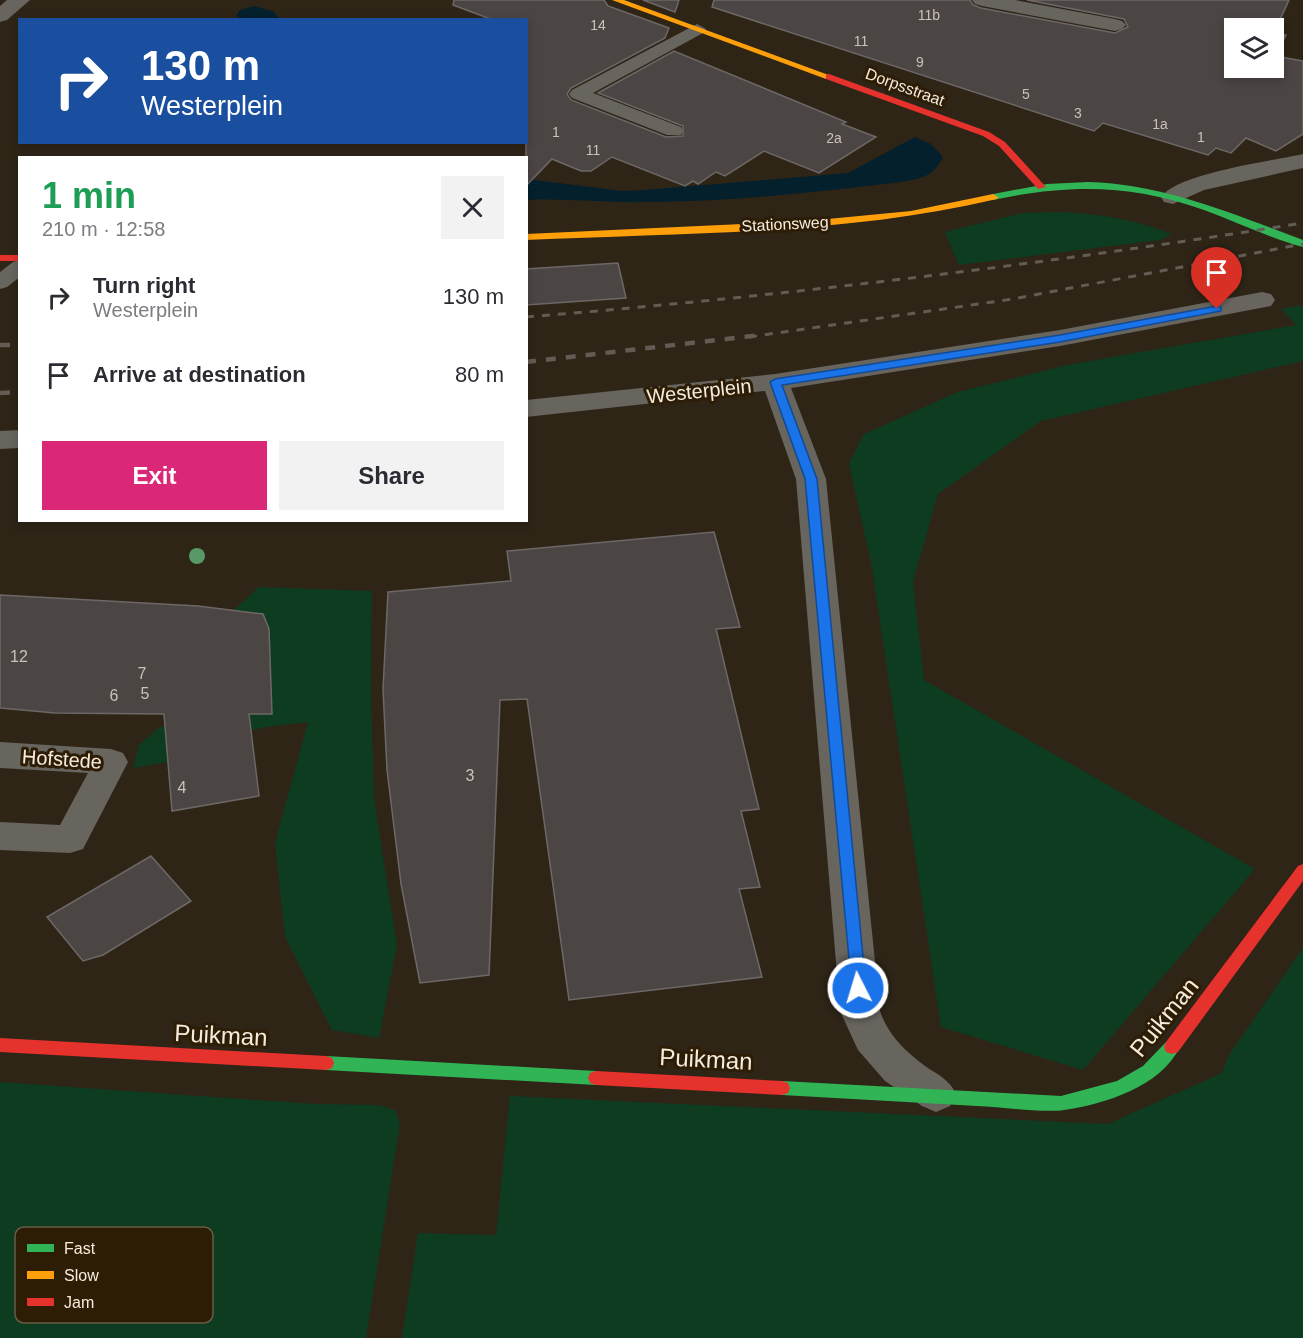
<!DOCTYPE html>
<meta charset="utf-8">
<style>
body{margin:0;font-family:Helvetica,sans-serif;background:#f2f2f3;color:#2b2b33;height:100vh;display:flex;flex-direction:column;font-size:22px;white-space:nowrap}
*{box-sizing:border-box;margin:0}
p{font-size:20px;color:#7c7c81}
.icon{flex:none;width:33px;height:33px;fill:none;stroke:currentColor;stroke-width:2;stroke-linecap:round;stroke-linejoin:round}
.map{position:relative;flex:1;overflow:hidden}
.details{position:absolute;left:18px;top:156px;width:510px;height:366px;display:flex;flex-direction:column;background:#fff;border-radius:0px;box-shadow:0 3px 9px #0003}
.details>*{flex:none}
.hud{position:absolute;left:18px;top:18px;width:510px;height:126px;border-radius:0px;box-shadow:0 3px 9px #0003;background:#1a4fa0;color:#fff;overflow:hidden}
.tools{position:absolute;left:1224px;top:18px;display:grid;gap:12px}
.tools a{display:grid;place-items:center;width:60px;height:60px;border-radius:0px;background:#fff;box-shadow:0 3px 9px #0003;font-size:30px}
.pin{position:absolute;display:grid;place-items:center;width:51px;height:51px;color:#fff;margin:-62px -26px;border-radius:50% 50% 50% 0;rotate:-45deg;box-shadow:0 0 6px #0007}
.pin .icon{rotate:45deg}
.me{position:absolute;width:66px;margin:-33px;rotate:355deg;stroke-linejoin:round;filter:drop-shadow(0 0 4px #0008)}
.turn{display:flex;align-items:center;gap:21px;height:126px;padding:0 24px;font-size:27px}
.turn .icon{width:78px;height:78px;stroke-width:2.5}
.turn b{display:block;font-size:42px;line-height:51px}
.round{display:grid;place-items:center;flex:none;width:63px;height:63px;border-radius:0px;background:#f2f2f3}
.head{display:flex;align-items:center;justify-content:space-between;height:102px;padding:0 24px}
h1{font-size:36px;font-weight:700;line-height:45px;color:#1e9e55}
.button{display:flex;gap:12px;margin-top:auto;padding:12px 24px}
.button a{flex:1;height:69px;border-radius:0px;background:#db2777;color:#fff;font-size:24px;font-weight:700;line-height:69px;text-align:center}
.button a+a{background:#f2f2f3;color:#2b2b33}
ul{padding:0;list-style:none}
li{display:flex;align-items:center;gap:18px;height:78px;padding:0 24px}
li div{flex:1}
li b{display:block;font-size:22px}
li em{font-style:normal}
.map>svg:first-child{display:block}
</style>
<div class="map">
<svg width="1303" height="1338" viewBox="0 0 1303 1338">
<rect width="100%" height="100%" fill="#2e2517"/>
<g fill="#0d3c21">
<path d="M1061 212C1104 214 1131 219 1172 234L1160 240 959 265 945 232 1022 213Z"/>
<path d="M1296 306H1303V361L1041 421 938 494 913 582 924 680 1255 869 1083 1070 941 1027 871 562 849 464 864 434 958 392 1067 365 1296 325 1281 309Z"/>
<path d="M259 587 372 591 371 690 374 799 397 945 379 1038 332 1030 285 937 275 843 308 722 266 727 178 746 168 762 133 768 139 745 160 727 239 711 196 610 198 606 234 610Z"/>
<path d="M1303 948V1338H402L418 1233 496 1235 510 1096 1108 1124 1222 1073 1229 1055Z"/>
<path d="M0 1082 314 1104 378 1105 395 1110 400 1124 366 1338H0Z"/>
</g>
<g fill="#04202d">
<path d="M254 6 273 11 280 19H242L236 16 240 10Z"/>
<path d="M915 137 931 144 943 157C933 177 922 178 902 182 817 192 731 202 646 202 606 203 566 198 527 200V179L622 191 643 190 848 173Z"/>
</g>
<g fill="#4b4544" stroke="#6d6867" stroke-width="1.5" fill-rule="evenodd">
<path d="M454 0H604L608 6 669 28 665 38 571 88 567 94 571 100 666 137 683 136V126L598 93 674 51 846 122 842 124 876 137 819 173 764 151 725 176 716 172 698 184 693 181 685 186 612 157 591 171H581L552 159 526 186V20H493L453 5Z"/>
<path d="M643 0H679L675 12Z"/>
<path d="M714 0H970L973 5 981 8 1115 33 1128 27 1124 19 1027 0H1289L1274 33 1286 35 1275 56 1303 61V134L1276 151 1246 138 1231 153 1216 148 1208 155 1103 123 1094 131 712 7ZM1234 28H1274V68H1234Z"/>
<path d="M618 263 626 298 526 305V269Z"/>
<path d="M714 532 740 627 716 629 759 809 741 811 760 887 739 889 762 977 569 1000 527 699 500 700 489 975 420 983 401 884 387 770 383 689 388 592 511 581 507 551Z"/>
<path d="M0 595 198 606 263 614 269 629 272 714H249L259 796 172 811 164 714 55 713 0 708Z"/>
<path d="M151 856 191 901 103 955 83 961 47 917Z"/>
</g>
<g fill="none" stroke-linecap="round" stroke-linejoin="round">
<g fill="#68645e" fill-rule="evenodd">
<path d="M697 24 706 29 703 33 593 93 681 127 683 131 681 135H667L572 98 569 94 572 90Z"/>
<path d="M20 260V277L7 287 0 289V272L13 262Z"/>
</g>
<g fill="#68645e" fill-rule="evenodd">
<path d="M7 0H30L7 20 0 22V6Z"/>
<path d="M972 0H1015L1115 19 1122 21 1126 25 1122 29 1115 31 982 6 975 4Z"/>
<path d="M1303 154V168L1204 190 1173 204 1164 202 1161 197C1178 173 1272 161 1303 154Z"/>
<path d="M1262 292 1271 294 1275 300 1271 306 1060 346 791 388 826 479 880 1011C888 1035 905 1051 925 1066 938 1075 949 1079 956 1094L950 1106 936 1112 922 1106 885 1081 858 1050 840 1011 796 479 765 391 526 417V400L775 374 1060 330Z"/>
<path d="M20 430V448L0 449V431Z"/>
<path d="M0 742 111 749 123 753 128 762 83 849 70 853 0 850V822L60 825 88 773 0 768Z"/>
</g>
<g fill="#30b455" fill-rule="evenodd">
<path d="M1088 182C1164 184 1233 214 1303 240V247C1269 238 1237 222 1204 210 1131 184 1069 184 993 200L988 197 993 194 1047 184Z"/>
<path d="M1172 1040 1178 1042 1180 1047C1160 1087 1105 1104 1064 1110 1040 1113 1003 1107 977 1106 912 1102 847 1099 782 1095L776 1093 774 1088 776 1083 782 1081 1061 1096 1117 1081 1143 1066 1166 1042Z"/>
<path d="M326 1056 596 1071 602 1073 604 1078 602 1083 596 1085 326 1070 320 1068 318 1063 320 1058Z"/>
</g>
<g fill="#ff9f0a" fill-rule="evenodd">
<path d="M612 0H624L834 77 826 79Z"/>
<path d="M993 194 998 197 997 199C846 235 681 233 526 240V234L807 221 911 211Z"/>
</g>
<g fill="#e5322d" fill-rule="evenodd">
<path d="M829 74 989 132 1005 142 1046 187 1038 189 999 146 983 136 826 79V75Z"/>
<rect x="0" y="255" width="20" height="6"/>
<path d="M1303 864V881L1178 1052 1172 1054 1166 1052 1164 1047 1166 1042 1298 866Z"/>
<path d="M0 1038 326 1056 332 1058 334 1063 332 1068 326 1070 0 1052Z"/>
<path d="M596 1071 782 1081 788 1083 790 1088 788 1093 782 1095 596 1085 590 1083 588 1078 590 1073Z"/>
</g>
<g stroke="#635c54" stroke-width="3" stroke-dasharray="8 8" stroke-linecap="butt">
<path d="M526 317C786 296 1045 264 1303 223"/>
<path d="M749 337 1013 299 1303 244"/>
</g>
<g stroke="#635c54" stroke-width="4.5" stroke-dasharray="10 10" stroke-linecap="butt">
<path d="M0 345H20"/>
<path d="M526 362 761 335"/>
<path d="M0 393 20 392"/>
</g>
</g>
<circle fill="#599867" cx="197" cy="556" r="8"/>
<path fill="#1a73e8" stroke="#114b97" stroke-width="1.5" d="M1217 306 1221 307V311L1060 342 782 385 817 479 866 988 863 992H852L805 479 770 382 775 379 1060 335Z"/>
<g text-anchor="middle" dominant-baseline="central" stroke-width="6" stroke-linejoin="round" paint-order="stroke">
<g font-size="14" fill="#cbc2b7">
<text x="929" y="15">11b</text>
<text x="598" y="25">14</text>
<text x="861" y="41">11</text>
<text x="920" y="62">9</text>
<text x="1026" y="94">5</text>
<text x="1078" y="113">3</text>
<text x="1160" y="124">1a</text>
<text x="556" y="132">1</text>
<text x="1201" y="137">1</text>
<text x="834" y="138">2a</text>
<text x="593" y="150">11</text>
</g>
<g font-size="16" fill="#f6ebdd" stroke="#2d1d05">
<text transform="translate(905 87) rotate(20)">Dorpsstraat</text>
<text transform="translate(785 224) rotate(-3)">Stationsweg</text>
</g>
<g font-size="16" fill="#cbc2b7">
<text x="19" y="656">12</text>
<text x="142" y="673">7</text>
<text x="145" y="693">5</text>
<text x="114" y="695">6</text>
<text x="470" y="775">3</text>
<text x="182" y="787">4</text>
</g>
<g font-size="20" fill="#f6ebdd" stroke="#2d1d05">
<text transform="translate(699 391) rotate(-6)">Westerplein</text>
<text transform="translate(62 759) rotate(4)">Hofstede</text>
</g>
<g font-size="24" fill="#f6ebdd" stroke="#2d1d05">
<text transform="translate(1164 1017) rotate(-51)">Puikman</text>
<text transform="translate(221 1035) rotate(3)">Puikman</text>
<text transform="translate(706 1059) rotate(3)">Puikman</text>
</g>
</g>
<rect x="15" y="1227" width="198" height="96" rx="9" fill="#2d1d05" stroke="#695b46" stroke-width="1.5"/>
<rect x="27" y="1244" width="27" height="8" fill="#30b455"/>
<rect x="27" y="1271" width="27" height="8" fill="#ff9f0a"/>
<rect x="27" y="1298" width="27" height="8" fill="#e5322d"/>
<g font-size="16" fill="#f6ebdd">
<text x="64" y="1254">Fast</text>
<text x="64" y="1281">Slow</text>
<text x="64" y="1308">Jam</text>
</g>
</svg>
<div class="tools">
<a><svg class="icon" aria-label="layers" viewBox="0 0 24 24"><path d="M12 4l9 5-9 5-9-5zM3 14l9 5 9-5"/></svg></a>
</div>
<div class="pin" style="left:1217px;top:309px;background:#d93025"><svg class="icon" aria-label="arrive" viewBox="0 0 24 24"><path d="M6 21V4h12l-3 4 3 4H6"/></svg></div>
<svg class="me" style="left:858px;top:988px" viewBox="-20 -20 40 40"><circle r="17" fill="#1a73e8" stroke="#fff" stroke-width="3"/><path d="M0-11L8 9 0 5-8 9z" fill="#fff"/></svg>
<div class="hud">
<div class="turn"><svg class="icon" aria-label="right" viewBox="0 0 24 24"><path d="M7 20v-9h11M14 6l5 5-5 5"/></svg><div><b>130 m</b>Westerplein</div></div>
</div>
<section class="details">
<div class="head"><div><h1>1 min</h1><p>210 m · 12:58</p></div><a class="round"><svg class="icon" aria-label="close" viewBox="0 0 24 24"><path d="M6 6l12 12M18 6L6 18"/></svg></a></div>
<ul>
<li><svg class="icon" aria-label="right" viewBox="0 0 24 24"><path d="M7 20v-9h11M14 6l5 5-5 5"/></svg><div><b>Turn right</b><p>Westerplein</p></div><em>130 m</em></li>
<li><svg class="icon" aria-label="arrive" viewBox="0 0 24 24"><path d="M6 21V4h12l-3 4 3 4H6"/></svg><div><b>Arrive at destination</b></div><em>80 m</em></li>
</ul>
<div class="button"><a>Exit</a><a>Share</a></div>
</section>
</div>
